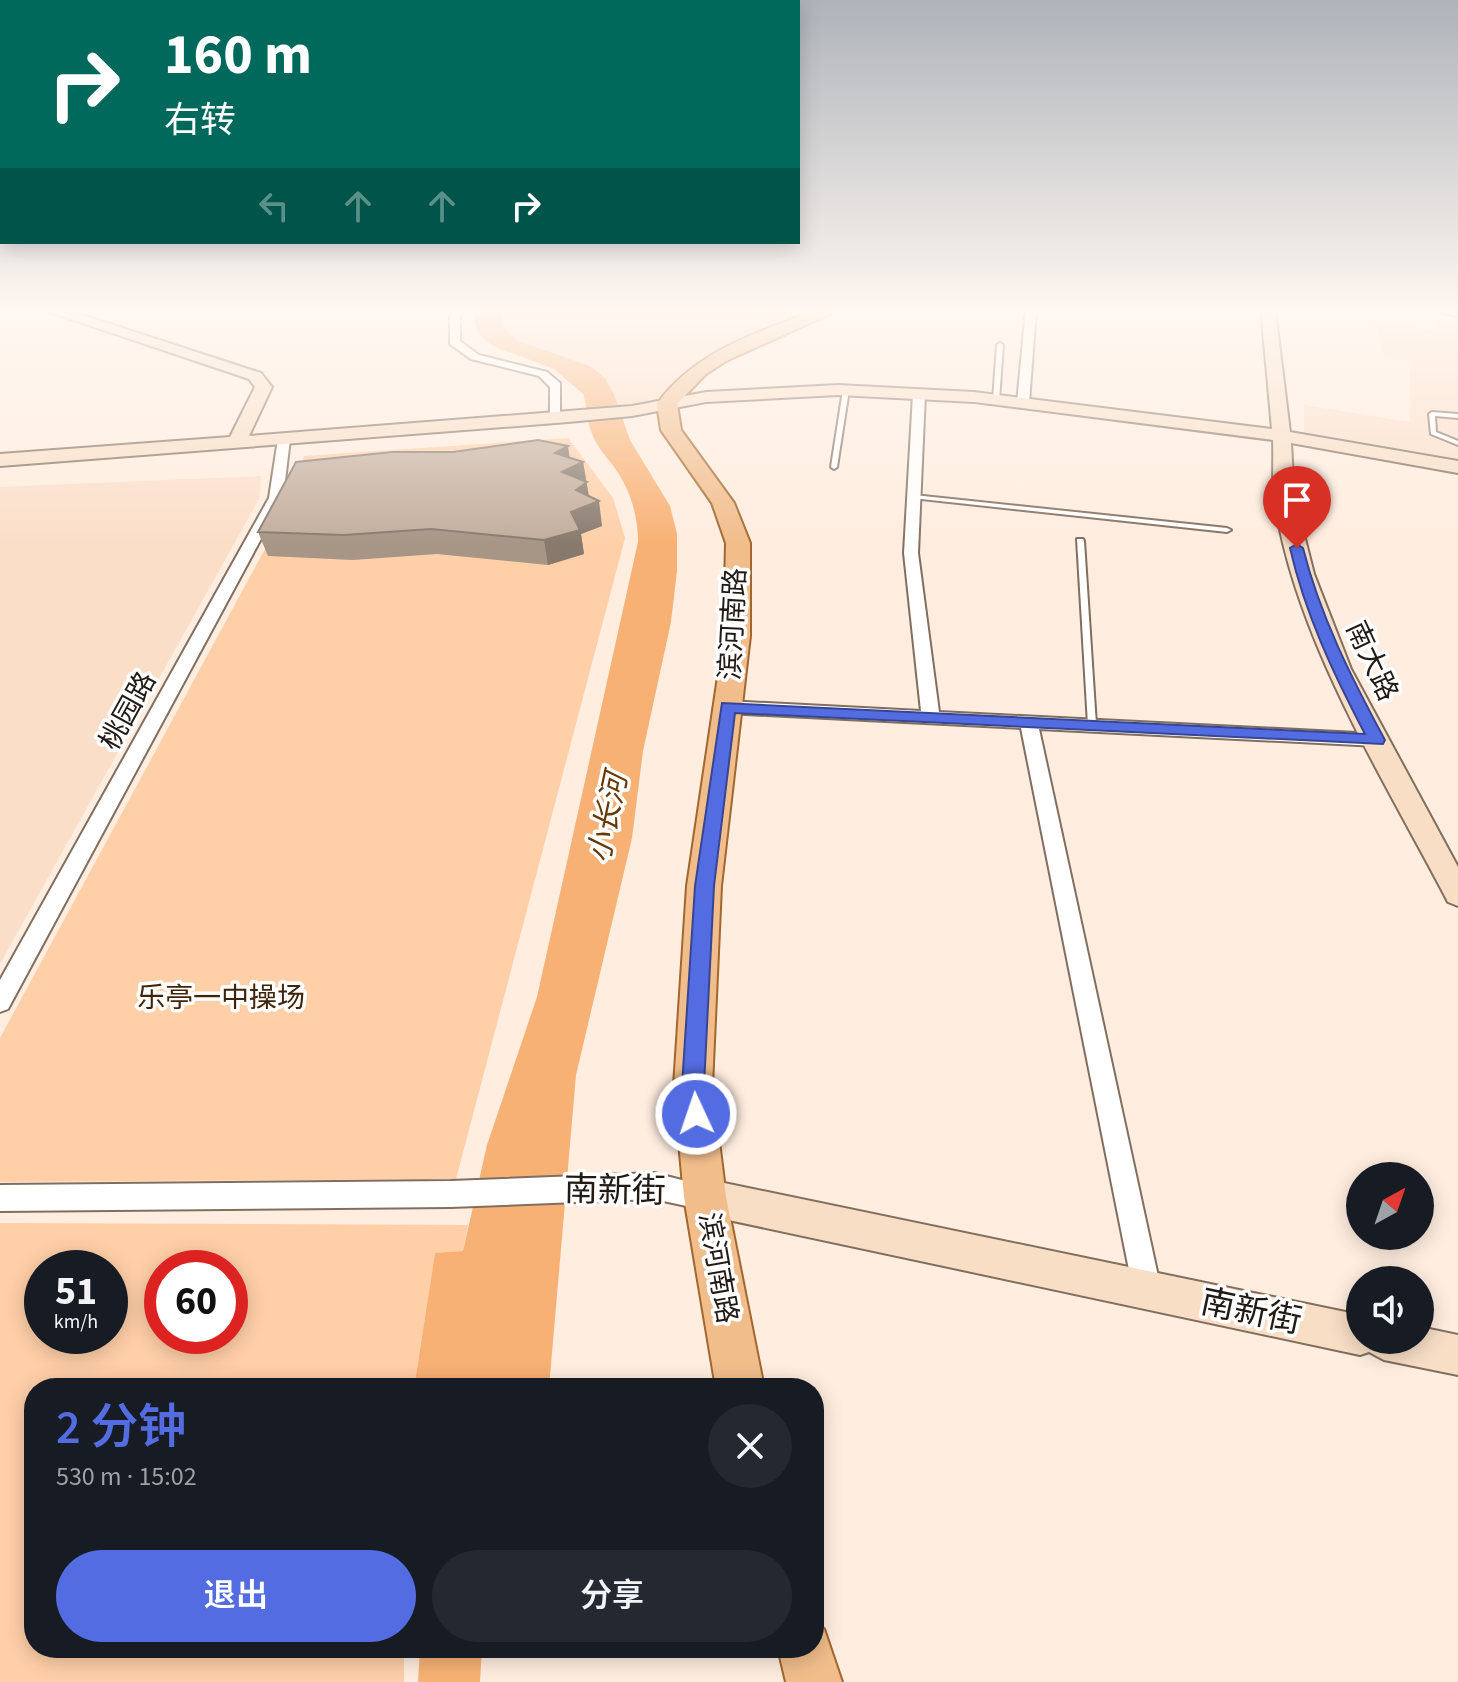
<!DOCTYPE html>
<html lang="zh">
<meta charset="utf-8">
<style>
body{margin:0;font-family:"Source Sans 3","Noto Sans SC",sans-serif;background:#242831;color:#f1f3f6;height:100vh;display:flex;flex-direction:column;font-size:30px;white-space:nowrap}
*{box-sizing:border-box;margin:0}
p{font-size:26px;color:#9ea1a6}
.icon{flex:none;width:44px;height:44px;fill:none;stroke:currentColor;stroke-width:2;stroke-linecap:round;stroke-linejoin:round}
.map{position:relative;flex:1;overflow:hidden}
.details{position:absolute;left:24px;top:1378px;width:800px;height:280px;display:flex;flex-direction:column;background:#171b24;border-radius:32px;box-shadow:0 4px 20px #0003}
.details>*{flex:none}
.top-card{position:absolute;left:0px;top:0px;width:800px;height:244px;box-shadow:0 4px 20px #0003;background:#00695c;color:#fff;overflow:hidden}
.needle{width:52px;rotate:40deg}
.buttons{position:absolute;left:1346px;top:1162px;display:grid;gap:16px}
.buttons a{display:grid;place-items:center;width:88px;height:88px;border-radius:50%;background:#171b24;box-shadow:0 4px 20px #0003;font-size:40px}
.speed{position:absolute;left:24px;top:1250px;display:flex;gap:16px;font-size:40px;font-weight:700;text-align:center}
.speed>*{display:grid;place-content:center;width:104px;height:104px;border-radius:50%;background:#171b24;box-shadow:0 4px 20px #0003;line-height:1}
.speed small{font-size:20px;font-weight:400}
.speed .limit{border:12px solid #d22;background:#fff;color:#111}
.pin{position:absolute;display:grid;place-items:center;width:68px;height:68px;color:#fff;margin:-82px -34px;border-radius:50% 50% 50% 0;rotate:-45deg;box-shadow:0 0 8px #0007}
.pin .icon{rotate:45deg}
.me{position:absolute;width:88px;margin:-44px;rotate:357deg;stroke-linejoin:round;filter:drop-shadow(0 0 6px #0008)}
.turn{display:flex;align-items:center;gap:28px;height:168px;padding:0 32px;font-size:36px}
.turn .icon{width:104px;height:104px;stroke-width:2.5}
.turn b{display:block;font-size:56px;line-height:68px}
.lanes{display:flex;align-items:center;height:76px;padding:0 32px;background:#0003;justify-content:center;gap:40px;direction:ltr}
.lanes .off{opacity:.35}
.round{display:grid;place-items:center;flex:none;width:84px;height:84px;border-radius:42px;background:#242831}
.headline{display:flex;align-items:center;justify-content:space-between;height:136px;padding:0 32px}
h1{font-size:48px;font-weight:600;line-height:60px;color:#546ce1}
.button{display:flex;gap:16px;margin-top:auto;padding:16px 32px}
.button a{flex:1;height:92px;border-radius:48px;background:#546ce1;color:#fff;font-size:32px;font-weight:600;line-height:92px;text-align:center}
.button a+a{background:#242831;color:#f1f3f6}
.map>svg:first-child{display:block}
</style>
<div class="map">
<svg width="1458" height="1682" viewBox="0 0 1458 1682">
<rect width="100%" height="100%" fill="#ffeddf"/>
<g fill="#fbdec8">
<path d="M823 309 690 370 660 401 619 410 590 366 516 340 503 326 500 310Z"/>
<path d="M1435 318 1458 322V460L1412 451 1413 456 1317 439 1304 434V405L1410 422V361L1384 357 1374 320 1434 331Z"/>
<path d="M261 476 259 499 0 964V487Z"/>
</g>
<g fill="#ffcfa8" fill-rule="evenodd">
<path d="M568 438 613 498 625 538 456 1179 0 1182V1038L285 512 304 456Z"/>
<path d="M0 1223 468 1225 463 1251 435 1253 414 1388H34V1648H404V1682H0ZM42 1268H110V1336H42ZM162 1268H230V1336H162Z"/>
</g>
<path fill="#f8b174" d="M475 309H501L503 326 516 340 590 366 605 378 614 394 630 440 670 506 677 534V571L671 622 643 751 632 838 576 1075 549 1388H414L435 1253 463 1251 487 1145 537 997 638 542C638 515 630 489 614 467 605 455 596 446 591 431 583 410 590 385 568 371 539 352 468 360 475 309Z"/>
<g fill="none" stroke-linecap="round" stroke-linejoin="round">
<g fill="#f8b174" fill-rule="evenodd">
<path d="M473 309H492C505 356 571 348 601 389 607 396 609 410 611 419L608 424H592L583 394 554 369 496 347 477 327Z"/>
<path d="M420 1648H482L480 1682H418Z"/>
</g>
<defs>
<g id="lane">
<path d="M1000 343 1003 345 999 400 996 402 993 400 997 345Z"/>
<path d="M846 388 849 390 837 467 834 469 831 467 843 390Z"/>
<path d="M1432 412 1458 414V418L1435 416 1436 432 1458 441V445L1431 434 1429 414Z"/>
<path d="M914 495 1227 528 1231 530 1227 532 912 498V496Z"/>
<path d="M1077 539H1083L1084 541 1096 725 1092 728 1088 725Z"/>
</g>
<g id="street">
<path d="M456 309H467L460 317V341L479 355 547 372 560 383V421L550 418V387L539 376 471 359 450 344V317Z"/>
<path d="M1026 309H1036L1029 403 1023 407 1017 403Z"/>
<path d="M919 390 925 394 918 553 939 712 1377 734 1386 740 1377 746 1039 729 1161 1290 1157 1300 1147 1304 1137 1300 1133 1290 1021 728 727 713 718 707 727 701 921 711 904 553 913 394Z"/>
<path d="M284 435 290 439 283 498 8 1009 0 1012V980L269 498 278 439Z"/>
<path d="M654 1173 714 1188 718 1197 714 1206 705 1210 654 1199 451 1207 0 1211V1185L451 1181Z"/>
</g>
<g id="secondary">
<path d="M41 309H64L261 373 272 387 249 436 632 406 706 392 838 385 974 392 1272 429 1261 309H1275L1290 432 1458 461V473L1291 443 1294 495 1314 574 1351 669 1458 867V906L1448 902C1384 779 1292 634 1274 495 1272 477 1274 458 1273 440L974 402 838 395 706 402 632 416 568 422 0 466V454L230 437 255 387 249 379Z"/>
<path d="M1439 309H1458V316L1441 312Z"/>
<path d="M705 1179 1360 1315V1340H1420V1327L1458 1335V1375L1384 1360 1369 1352 1360 1355 705 1215 692 1210 687 1197 692 1184Z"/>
</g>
<g id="primary">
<path d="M817 309H841L726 361 706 374 677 404 681 430 734 503 750 543V636L721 886 712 1086 726 1197 764 1388H716L684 1197 674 1086 687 886 724 636 726 543 712 503 661 430 657 404C696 350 758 333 817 309Z"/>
<path d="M814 1624 824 1629 842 1682H786L778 1648H814Z"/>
</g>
</defs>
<use href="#lane" stroke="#816e5e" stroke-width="4"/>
<use href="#street" stroke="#816e5e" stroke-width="4"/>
<use href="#secondary" stroke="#816e5e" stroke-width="4"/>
<use href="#primary" stroke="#a2672f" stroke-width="4"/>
<use href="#lane" fill="#fff" fill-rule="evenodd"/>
<use href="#street" fill="#fff" fill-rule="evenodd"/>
<use href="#secondary" fill="#f8dec5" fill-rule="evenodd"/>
<use href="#primary" fill="#f1bd8b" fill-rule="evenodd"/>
</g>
<path fill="#a79586" d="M583 462 589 496 602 526 581 534 584 554 548 565 437 554 353 560 268 556 258 532Z"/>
<path fill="#88796d" d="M568 446 571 467 583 462 590 504 599 501 602 526 581 534 584 554 548 565 544 540 555 453Z"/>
<path fill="#c2ad9c" stroke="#88796d" stroke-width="2" d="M538 440 568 446 555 453 583 462 562 472 587 482 576 490 599 501 571 512 580 530 544 540 431 529 344 535 258 532 296 462 392 452H453Z"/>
<linearGradient id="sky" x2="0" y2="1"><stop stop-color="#aeb3ba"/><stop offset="0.57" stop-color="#fff7f1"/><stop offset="1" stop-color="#fff7f1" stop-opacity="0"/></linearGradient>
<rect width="1458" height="545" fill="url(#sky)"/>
<path fill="#546ce1" stroke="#374692" stroke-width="2" d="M1297 544 1303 548C1320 616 1352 679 1385 740L1383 744 735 713 714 886 704 1086 708 1114 704 1122 696 1125 688 1122 682 1086 695 886 722 703 1365 734C1334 675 1305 614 1290 548Z"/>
<g text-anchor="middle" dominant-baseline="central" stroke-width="7" stroke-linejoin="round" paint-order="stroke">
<g font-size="28" fill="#221a14" stroke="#fff">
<text transform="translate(733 624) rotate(-87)">滨河南路</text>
<text transform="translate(1372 661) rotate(65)">南大路</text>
<text transform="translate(128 711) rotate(-61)">桃园路</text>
<text transform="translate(718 1268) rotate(80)">滨河南路</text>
</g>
<g font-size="28" fill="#402409" stroke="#fff">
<text x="221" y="998">乐亭一中操场</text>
</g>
<g font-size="30" font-style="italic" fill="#653806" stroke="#fff">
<text transform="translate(608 818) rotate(-78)">小长河</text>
</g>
<g font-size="34" fill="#221a14" stroke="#fff">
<text transform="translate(615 1191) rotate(1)">南新街</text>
<text transform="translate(1251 1312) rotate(12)">南新街</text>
</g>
</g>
</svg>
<div class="buttons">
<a><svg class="needle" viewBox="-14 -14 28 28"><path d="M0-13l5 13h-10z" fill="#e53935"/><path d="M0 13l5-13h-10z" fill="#9ea1a6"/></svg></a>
<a><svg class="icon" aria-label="sound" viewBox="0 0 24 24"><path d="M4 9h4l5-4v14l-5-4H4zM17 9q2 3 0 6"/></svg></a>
</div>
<div class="speed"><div>51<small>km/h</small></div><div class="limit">60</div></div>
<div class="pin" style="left:1297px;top:548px;background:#d93025"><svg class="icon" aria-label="arrive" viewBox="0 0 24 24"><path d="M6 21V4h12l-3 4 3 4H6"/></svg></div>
<svg class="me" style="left:696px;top:1114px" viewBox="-20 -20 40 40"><circle r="17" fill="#546ce1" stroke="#fff" stroke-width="3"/><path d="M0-11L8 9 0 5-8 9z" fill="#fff"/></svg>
<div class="top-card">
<div class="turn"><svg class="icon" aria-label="right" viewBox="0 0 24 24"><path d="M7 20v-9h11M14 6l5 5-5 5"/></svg><div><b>160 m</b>右转</div></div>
<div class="lanes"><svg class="icon off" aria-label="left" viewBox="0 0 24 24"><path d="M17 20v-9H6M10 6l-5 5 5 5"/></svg><svg class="icon off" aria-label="ahead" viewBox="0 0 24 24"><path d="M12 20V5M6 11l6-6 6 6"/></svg><svg class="icon off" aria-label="ahead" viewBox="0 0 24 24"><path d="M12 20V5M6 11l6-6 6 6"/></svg><svg class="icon" aria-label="right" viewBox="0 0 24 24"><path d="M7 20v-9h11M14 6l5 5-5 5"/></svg></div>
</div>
<section class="details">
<div class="headline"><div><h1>2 分钟</h1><p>530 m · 15:02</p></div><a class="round"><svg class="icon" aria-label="close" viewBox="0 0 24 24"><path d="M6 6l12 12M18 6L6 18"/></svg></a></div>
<div class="button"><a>退出</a><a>分享</a></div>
</section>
</div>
